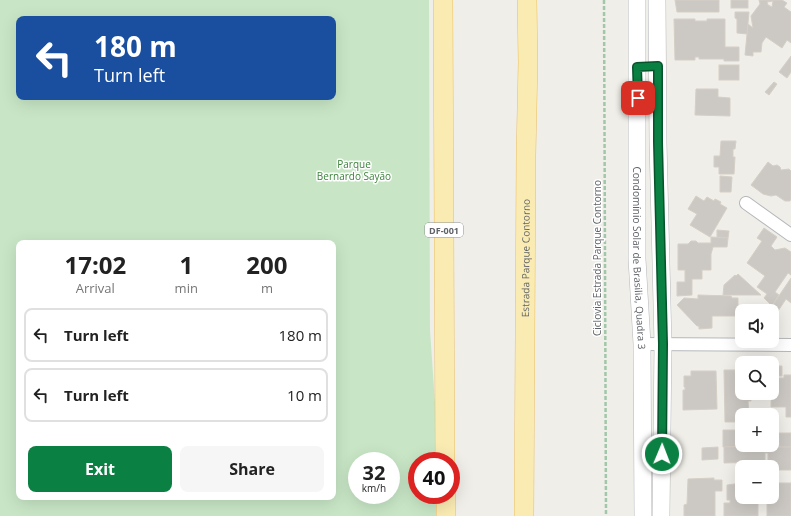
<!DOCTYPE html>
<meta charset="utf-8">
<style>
body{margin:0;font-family:"Open Sans",sans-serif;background:#f6f6f6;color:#222;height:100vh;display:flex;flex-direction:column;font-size:15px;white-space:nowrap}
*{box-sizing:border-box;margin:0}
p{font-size:13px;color:#767676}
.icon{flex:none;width:22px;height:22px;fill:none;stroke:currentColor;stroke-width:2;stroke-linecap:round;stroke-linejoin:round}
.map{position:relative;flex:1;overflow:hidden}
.side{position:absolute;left:16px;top:240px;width:320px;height:260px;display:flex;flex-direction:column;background:#fff;border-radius:8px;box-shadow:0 4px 16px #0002}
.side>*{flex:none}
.hud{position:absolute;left:16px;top:16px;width:320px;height:84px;border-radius:8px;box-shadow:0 4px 16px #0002;background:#1a4fa0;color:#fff;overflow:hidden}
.controls{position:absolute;left:735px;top:304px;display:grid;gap:8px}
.controls a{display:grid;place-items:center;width:44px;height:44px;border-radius:8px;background:#fff;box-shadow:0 4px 16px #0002;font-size:20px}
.speed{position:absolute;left:348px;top:452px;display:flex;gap:8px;font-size:20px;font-weight:700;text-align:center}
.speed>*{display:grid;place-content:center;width:52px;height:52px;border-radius:50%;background:#fff;box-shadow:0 4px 16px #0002;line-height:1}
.speed small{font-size:10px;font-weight:400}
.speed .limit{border:6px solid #d22;background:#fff;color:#111}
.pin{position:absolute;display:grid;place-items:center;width:34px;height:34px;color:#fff;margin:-17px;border-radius:8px;box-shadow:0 2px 6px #0006}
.me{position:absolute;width:44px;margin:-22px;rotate:1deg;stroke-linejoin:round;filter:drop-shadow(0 0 3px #0008)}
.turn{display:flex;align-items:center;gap:14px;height:84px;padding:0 12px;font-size:18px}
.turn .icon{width:52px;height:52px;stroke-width:2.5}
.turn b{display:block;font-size:28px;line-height:34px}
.eta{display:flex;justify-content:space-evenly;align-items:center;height:68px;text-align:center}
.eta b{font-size:24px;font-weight:700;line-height:28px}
.cta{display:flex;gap:8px;margin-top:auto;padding:8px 12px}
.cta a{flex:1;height:46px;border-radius:8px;background:#0b8043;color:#fff;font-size:16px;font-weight:700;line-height:46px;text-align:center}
.cta a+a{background:#f6f6f6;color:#222}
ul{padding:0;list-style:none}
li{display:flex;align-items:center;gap:12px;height:54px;margin:0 8px 6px;padding:0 4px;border:2px solid #e0e0e0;border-radius:8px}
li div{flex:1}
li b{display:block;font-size:15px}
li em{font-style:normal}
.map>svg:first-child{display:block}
</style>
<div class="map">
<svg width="791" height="516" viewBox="0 0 791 516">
<rect width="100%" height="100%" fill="#f0eee8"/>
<path fill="#c8e6c6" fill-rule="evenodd" d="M0 0H429L430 330 439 461H417V495H441L443 516H0ZM19 19H333V97H19ZM19 243H333V497H19ZM357 461H391V495H357Z"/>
<g fill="#ccc9c4" stroke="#d5cfc6" fill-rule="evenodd">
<path d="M675 0H719V12H677Z"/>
<rect x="731" y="0" width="17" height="8"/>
<path d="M759 0H782L787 3 784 7 791 12V43L787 40 782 48 766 37 762 43 761 52H753V56L745 55 748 24 753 28 751 16 760 4ZM773 1 772 7 768 5 767 2Z"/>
<path d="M735 12H749L747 34 737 33V19L735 18Z"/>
<path d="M674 19H695V21H707V19H725V47H739V61H724V59H699V57H695V60H675Z"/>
<path d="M791 56V72L787 78 779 72Z"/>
<rect x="719" y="65" width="20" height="15"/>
<path d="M774 82 777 84 769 95 765 92Z"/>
<path d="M696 89H718V97L730 98V116L695 115Z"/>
<path d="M721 141H736L735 149H733V157H735L734 174H719V167H714V156H720Z"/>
<path d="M768 162 773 166 777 165 780 167 781 170 789 169 791 171V199L790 201H785L776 195 771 196 763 194 751 185Z"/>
<path d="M720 176 732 177 731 192H720Z"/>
<path d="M696 196 704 201 707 197 714 201 715 199 721 202 720 204 727 208 710 237 690 225 697 214 688 209Z"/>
<path d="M764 228 777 237 771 246 775 250 785 248 791 252V275L788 273 775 292 779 295 772 306 764 298 767 294 757 287 765 276 747 263 762 241 757 238Z"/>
<path d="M717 230 729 231 728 238 717 237Z"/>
<path d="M711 237 728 238 727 247H713L711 254V270H702V279H692V295L677 296V282H685V270H678V244H688L691 241H696L698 243H711Z"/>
<path d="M738 274 761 295H723L724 285 735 275 736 276Z"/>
<path d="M791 278V303L786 299 778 311 772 306Z"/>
<path d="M698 295 731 296 732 298H738V316H712V328L699 329V326H697L677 305 684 298 698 299Z"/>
<path d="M772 366H782V376H777V378H784V375H791V417H786V407H771Z"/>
<path d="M724 370H735V373H742V393H760V399H751V401H748L749 415H742V422H725Z"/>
<path d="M691 371H716L717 409 683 410V390H685V387H684V376H691Z"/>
<path d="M723 430H742V445H754V446L723 447Z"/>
<rect x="779" y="433" width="12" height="14"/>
<path d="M754 446H765V462L724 463V447Z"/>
<path d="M718 447V459L702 460V448Z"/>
<path d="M765 447H791V470H772V467H770V462H768V453H765Z"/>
<path d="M714 478V480H722V491H715V516H684V505L687 504 688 479Z"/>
<path d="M772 483H791V516H767V497H772Z"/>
<path d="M734 484H742V497H761V499H753V503H758V516H724V503H730V500H727V485Z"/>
</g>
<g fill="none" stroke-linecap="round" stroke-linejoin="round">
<defs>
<g id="street">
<path d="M746 203 791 235"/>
<path d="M642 344 791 345"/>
</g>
<g id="secondary">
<path id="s1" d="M637 0V259L642 344 643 516"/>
<path d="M657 0 658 142 663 344 661 516"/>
</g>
<g id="primary">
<path d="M443 0 445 461"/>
<path d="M446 495V516"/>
<path id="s2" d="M524 516 526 155 528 62 527 0"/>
</g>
</defs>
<use href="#street" stroke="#b5b8bb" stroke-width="14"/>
<use href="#secondary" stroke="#b4b7bb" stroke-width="18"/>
<use href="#primary" stroke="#e9bf68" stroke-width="20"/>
<path stroke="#a0c7a9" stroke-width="2.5" stroke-dasharray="4 2" stroke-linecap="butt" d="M604 0 606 516"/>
<use href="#street" stroke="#fff" stroke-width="12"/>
<use href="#secondary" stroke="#fff" stroke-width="17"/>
<use href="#primary" stroke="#faebb3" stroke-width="19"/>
</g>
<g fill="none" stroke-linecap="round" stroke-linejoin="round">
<defs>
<path id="route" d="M638 98 637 67 658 66V142L663 344 662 454"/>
</defs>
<use href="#route" stroke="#07532c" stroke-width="10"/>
<use href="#route" stroke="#0b8043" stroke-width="7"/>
</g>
<g text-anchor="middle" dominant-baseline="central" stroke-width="3" stroke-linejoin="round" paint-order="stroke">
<rect fill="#fff" stroke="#8f9295" stroke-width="1" x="425" y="223" width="38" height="14" rx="3"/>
<g font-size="9" font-weight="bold" fill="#5f6367">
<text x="444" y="230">DF-001</text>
</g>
<g font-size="10" fill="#3b823b" stroke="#fff">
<text x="354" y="164">Parque<tspan x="354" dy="12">Bernardo Sayão</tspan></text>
</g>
<g font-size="10" fill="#5f6367" stroke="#fff">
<text stroke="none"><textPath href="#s2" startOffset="258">Estrada Parque Contorno</textPath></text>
<text transform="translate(597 258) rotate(-90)">Ciclovia Estrada Parque Contorno</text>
<text stroke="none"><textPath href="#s1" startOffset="258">Condomínio Solar de Brasilia, Quadra 3</textPath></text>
</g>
</g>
</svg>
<div class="controls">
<a><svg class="icon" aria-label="sound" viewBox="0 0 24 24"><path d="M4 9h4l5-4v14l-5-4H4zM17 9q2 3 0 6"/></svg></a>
<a><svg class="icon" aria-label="search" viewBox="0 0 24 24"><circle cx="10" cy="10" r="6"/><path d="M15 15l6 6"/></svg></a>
<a>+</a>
<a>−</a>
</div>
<div class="speed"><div>32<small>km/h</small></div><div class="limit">40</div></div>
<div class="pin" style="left:638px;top:98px;background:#d93025"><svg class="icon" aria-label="arrive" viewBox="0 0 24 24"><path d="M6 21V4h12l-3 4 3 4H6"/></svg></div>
<svg class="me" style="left:662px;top:454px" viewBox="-20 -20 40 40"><circle r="17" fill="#0b8043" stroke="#fff" stroke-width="3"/><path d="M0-11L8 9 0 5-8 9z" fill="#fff"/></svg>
<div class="hud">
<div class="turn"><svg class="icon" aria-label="left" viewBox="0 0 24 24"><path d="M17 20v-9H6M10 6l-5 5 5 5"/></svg><div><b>180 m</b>Turn left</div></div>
</div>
<section class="side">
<div class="eta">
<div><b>17:02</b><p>Arrival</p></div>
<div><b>1</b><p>min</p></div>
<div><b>200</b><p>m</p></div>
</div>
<ul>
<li><svg class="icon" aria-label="left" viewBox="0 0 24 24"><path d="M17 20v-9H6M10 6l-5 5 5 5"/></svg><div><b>Turn left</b></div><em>180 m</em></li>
<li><svg class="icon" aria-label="left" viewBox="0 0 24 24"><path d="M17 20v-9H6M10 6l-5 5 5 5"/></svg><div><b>Turn left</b></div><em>10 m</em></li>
</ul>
<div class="cta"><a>Exit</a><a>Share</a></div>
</section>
</div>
